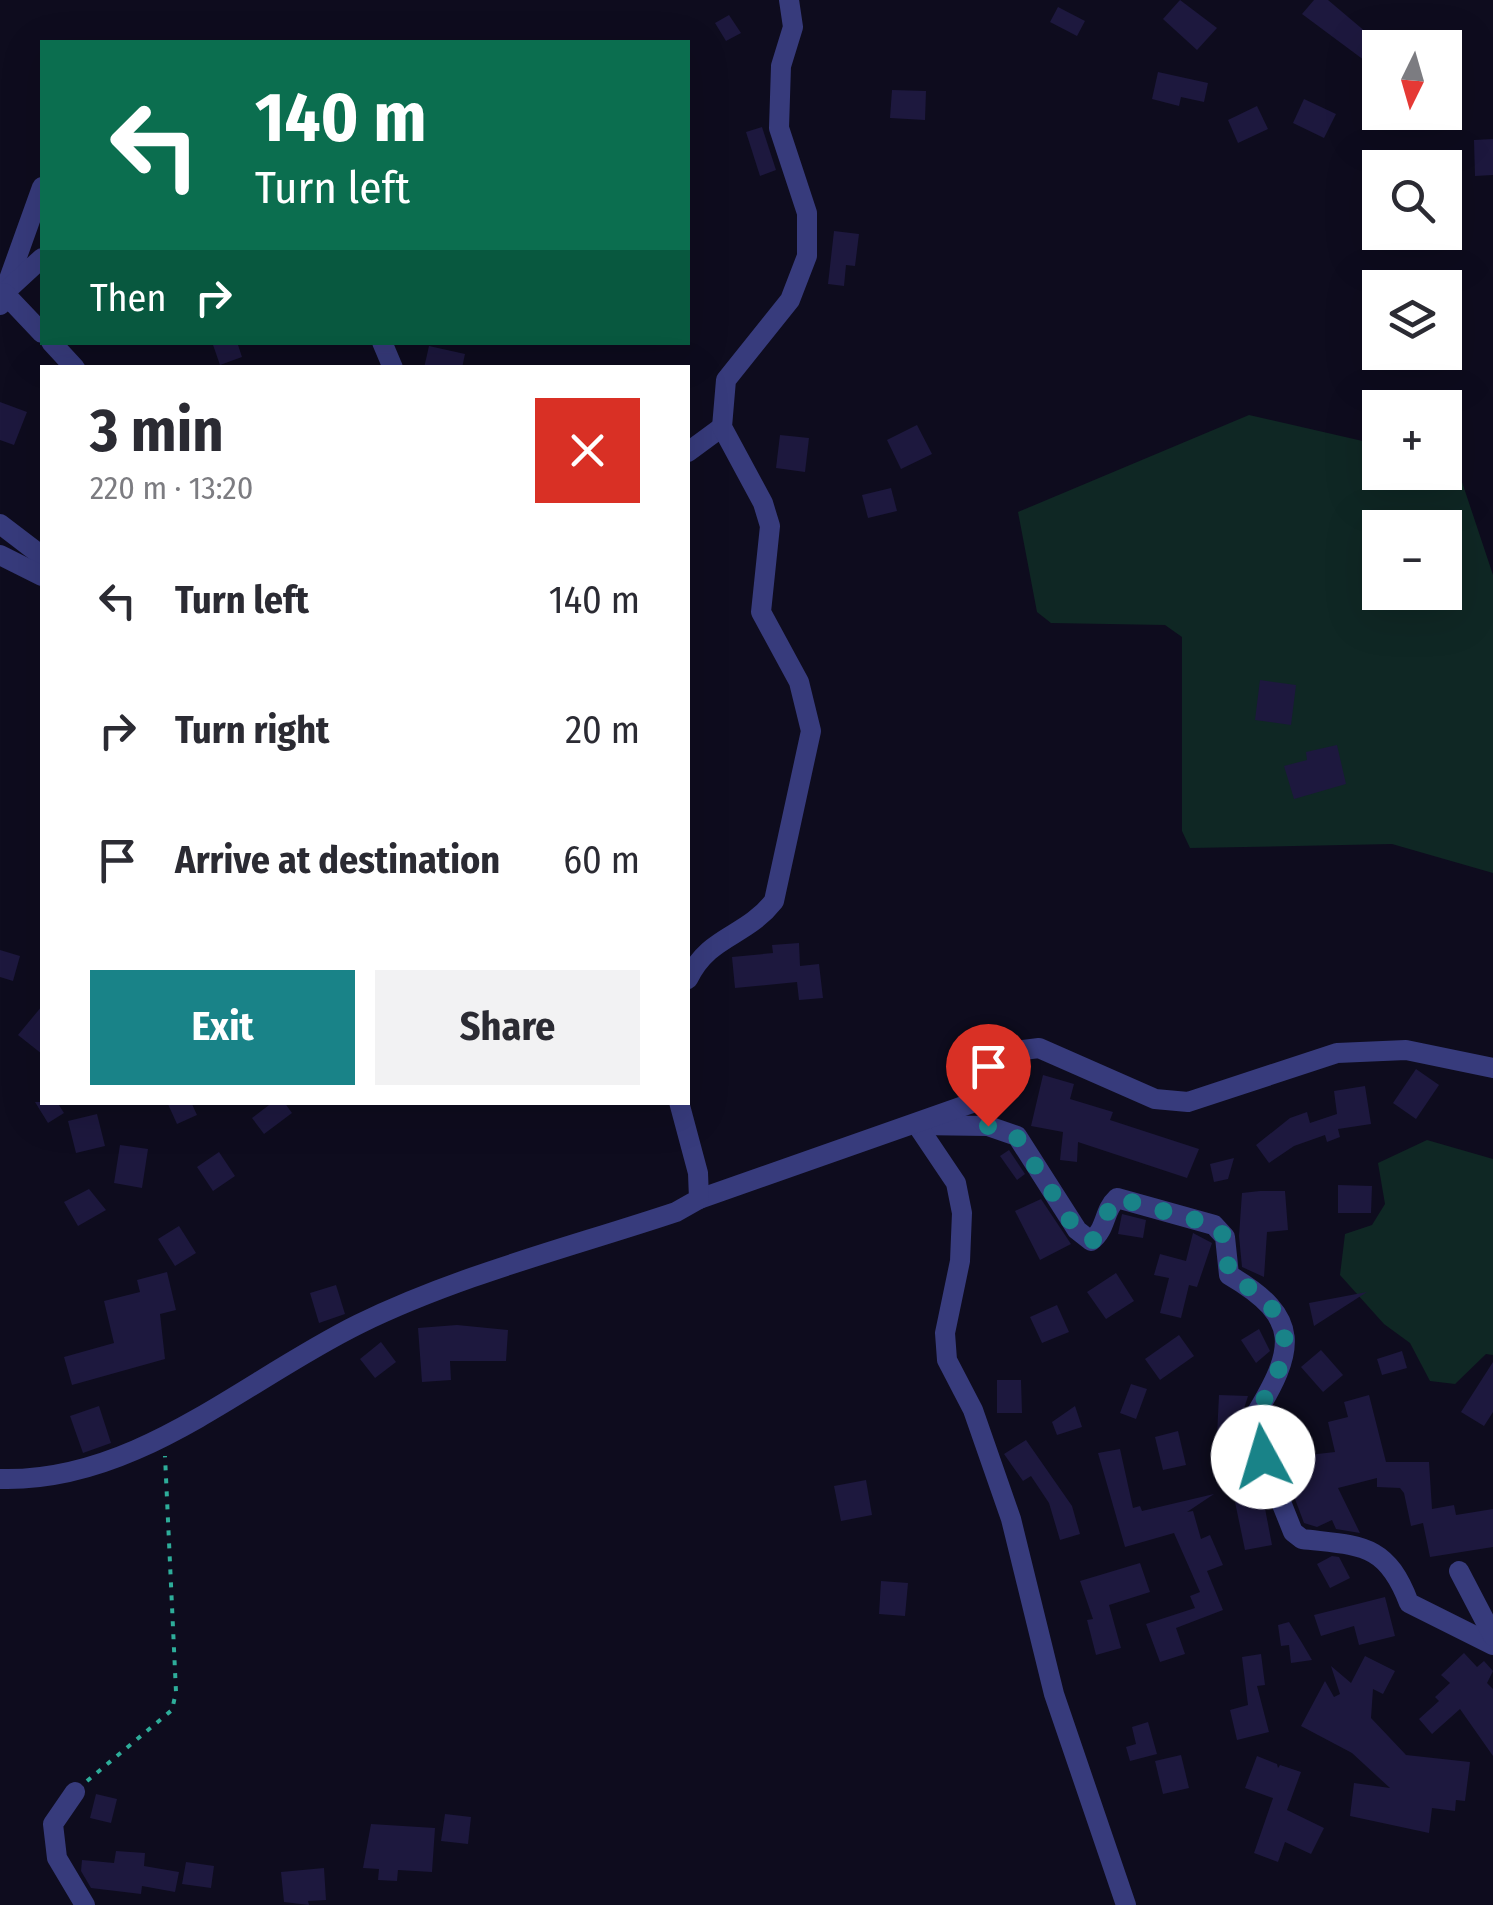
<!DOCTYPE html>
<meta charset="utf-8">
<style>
body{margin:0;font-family:"Fira Sans Condensed",sans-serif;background:#f2f2f3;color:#2b2b33;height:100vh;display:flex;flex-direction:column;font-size:38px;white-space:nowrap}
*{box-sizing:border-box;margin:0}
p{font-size:32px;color:#7c7c81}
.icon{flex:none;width:55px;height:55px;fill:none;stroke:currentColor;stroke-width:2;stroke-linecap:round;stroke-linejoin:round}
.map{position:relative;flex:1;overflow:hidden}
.drawer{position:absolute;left:40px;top:365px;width:650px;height:740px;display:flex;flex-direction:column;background:#fff;border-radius:0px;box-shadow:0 10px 40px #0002}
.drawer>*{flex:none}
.hud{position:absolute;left:40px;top:40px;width:650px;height:305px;border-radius:0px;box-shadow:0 10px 40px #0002;background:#0b6e4f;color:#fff;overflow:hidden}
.needle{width:65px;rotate:185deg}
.tools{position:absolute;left:1362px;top:30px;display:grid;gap:20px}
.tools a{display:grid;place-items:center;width:100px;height:100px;border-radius:0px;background:#fff;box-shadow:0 10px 40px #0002;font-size:50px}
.pin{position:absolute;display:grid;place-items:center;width:85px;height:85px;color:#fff;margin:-102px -42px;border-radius:50% 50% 50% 0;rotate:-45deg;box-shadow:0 0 10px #0007}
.pin .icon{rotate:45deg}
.me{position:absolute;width:110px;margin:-55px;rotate:354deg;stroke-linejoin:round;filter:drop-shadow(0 0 8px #0008)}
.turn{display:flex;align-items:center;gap:35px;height:210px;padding:0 50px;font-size:45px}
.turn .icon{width:130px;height:130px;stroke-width:2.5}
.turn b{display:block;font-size:70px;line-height:85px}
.then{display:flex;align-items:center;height:95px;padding:0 50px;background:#0003;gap:20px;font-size:38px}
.round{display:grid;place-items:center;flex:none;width:105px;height:105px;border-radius:0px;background:#f2f2f3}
.overview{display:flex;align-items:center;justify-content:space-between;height:170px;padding:0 50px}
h1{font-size:60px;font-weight:700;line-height:75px}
.primary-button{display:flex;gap:20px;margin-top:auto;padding:20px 50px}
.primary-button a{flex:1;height:115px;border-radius:0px;background:#198388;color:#fff;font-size:40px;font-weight:700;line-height:115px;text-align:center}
.primary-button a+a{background:#f2f2f3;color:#2b2b33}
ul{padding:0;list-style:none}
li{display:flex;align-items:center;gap:30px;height:130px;padding:0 50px}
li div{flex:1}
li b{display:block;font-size:38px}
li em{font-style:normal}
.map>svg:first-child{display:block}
</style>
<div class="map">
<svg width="1493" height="1905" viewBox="0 0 1493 1905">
<rect width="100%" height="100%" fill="#0e0c1e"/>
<g fill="#0f2724" fill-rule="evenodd">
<path d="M1249 415 1380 445V472H1445V460L1459 473 1493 575V873L1392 844 1190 848 1182 831V637L1165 625 1051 623 1037 612 1018 512ZM1380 528H1445V592H1380Z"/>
<path d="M1427 1140 1493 1159V1355L1486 1354 1455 1384 1430 1381 1410 1343 1384 1324 1340 1275 1345 1234 1372 1225 1385 1204 1378 1163Z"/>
</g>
<g fill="#1d183e">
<path d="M1180 0 1217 28 1197 50 1163 19Z"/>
<path d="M1314 0H1328L1380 44V72L1302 14Z"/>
<path d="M1058 7 1085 21 1077 36 1050 22Z"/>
<path d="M729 15 741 33 726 41 715 23Z"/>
<path d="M1158 72 1208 83 1204 102 1181 97 1179 106 1152 99Z"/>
<path d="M892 90 926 91 925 120 890 118Z"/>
<path d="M1304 99 1336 114 1324 138 1293 123Z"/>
<path d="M1257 106 1268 129 1238 143 1228 120Z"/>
<path d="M762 127 776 170 760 176 746 132Z"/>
<path d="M1493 139V175L1475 176 1474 140Z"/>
<path d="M834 231 859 234 855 266 846 265 844 286 828 284Z"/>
<path d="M212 342H237L242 357 220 365Z"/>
<path d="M429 346 465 354 462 368H424Z"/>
<path d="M0 402 27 412 14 445 0 440Z"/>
<path d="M917 425 932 454 901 469 887 440Z"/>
<path d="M780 435 809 438 805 472 776 468Z"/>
<path d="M891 488 897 511 868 518 862 495Z"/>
<path d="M1260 680 1296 685 1291 725 1255 720Z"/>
<path d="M1337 745 1346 784 1294 799 1284 766 1307 760 1306 752Z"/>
<path d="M799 943 800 966 819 964 823 998 799 1000 797 982 735 988 732 957 773 953 772 945Z"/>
<path d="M0 950 20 956 13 981 0 977Z"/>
<path d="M42 1006V1054L18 1035Z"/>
<path d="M1416 1069 1439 1085 1416 1119 1393 1103Z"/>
<path d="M1043 1075 1074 1084 1070 1099 1113 1112 1110 1120 1199 1149 1187 1178 1078 1142 1077 1162 1060 1160 1063 1132 1031 1126Z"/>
<path d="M1365 1086 1371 1124 1338 1129 1340 1137 1327 1142 1325 1135 1294 1146 1269 1163 1256 1145 1290 1118 1307 1112 1310 1123 1337 1114 1334 1091Z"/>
<path d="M35 1102H57L64 1113 48 1123Z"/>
<path d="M167 1102H191L197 1115 177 1124Z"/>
<path d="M273 1102H284L292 1113 264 1134 252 1118Z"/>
<path d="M97 1114 105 1146 76 1153 68 1121Z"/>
<path d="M120 1145 148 1149 142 1188 114 1183Z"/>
<path d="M1009 1150 1025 1174 1017 1180 1000 1156Z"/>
<path d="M219 1152 235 1176 213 1191 197 1167Z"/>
<path d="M1234 1158 1228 1179 1214 1182 1210 1164Z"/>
<path d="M1338 1185 1372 1186 1371 1213H1338Z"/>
<path d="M89 1189 106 1210 78 1226 64 1202Z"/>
<path d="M1260 1191H1285L1288 1230 1267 1232 1264 1277 1242 1267 1239 1236 1242 1193Z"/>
<path d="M1041 1199 1071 1244 1040 1260 1015 1211Z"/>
<path d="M1122 1214 1146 1220 1143 1238 1118 1234Z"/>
<path d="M179 1226 196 1253 175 1266 158 1239Z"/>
<path d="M1193 1233 1212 1243 1197 1287 1189 1285 1181 1318 1160 1313 1169 1278 1154 1275 1160 1254 1186 1261Z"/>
<path d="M167 1272 176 1310 160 1314 165 1359 72 1385 64 1357 114 1343 104 1301 140 1292 137 1280Z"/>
<path d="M1116 1273 1134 1301 1106 1319 1087 1292Z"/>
<path d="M336 1285 345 1314 319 1323 310 1293Z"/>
<path d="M1367 1292 1314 1326 1309 1303Z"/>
<path d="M1057 1305 1069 1332 1042 1343 1030 1317Z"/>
<path d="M457 1325 508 1330 506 1361H450L451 1380 422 1382 418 1328Z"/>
<path d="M1259 1329 1270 1351 1256 1363 1241 1340Z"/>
<path d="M1179 1335 1194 1356 1160 1380 1145 1359Z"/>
<path d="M381 1342 396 1362 375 1378 360 1359Z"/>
<path d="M1321 1350 1343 1375 1323 1392 1301 1367Z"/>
<path d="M1402 1351 1407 1368 1382 1375 1377 1359Z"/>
<path d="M1493 1362V1412L1484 1426 1461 1412Z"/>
<path d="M997 1380H1021L1022 1413H997Z"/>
<path d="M1131 1384 1147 1389 1136 1419 1120 1413Z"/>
<path d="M1219 1395 1248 1396 1235 1437 1217 1436Z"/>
<path d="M1369 1395 1386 1462H1429L1432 1509 1454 1505 1456 1515 1493 1509V1547L1430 1557 1423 1523 1411 1526 1404 1493 1400 1488 1377 1487V1478L1338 1488 1360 1533 1336 1529 1332 1520 1317 1527 1304 1523 1295 1499 1291 1457 1335 1452 1328 1422 1348 1417 1344 1402Z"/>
<path d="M99 1406 111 1443 83 1453 70 1416Z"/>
<path d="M1075 1406 1082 1427 1057 1435 1052 1422Z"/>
<path d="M1178 1431 1186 1465 1163 1470 1155 1437Z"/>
<path d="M1026 1440 1072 1506 1080 1534 1060 1540 1049 1503 1031 1476 1023 1481 1004 1454Z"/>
<path d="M1232 1446 1248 1471 1233 1481 1216 1457Z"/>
<path d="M1120 1449 1133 1508 1140 1506 1142 1511 1214 1494 1187 1512 1193 1511 1201 1539 1210 1535 1223 1565 1207 1571 1223 1610 1176 1628 1185 1654 1160 1662 1146 1624 1195 1608 1190 1596 1200 1592 1174 1533 1125 1547 1098 1453Z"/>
<path d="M866 1480 872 1515 841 1521 834 1486Z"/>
<path d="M1263 1498 1272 1545 1245 1550 1235 1502Z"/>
<path d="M1332 1556 1339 1557 1350 1578 1330 1588 1317 1564Z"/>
<path d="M1140 1563 1150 1592 1109 1605 1121 1648 1096 1655 1087 1620 1093 1619 1080 1581Z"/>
<path d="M881 1581 908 1583 905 1616 879 1614Z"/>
<path d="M1385 1597 1395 1636 1359 1645 1354 1626 1321 1636 1314 1615Z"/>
<path d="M1289 1622 1302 1643 1312 1660 1291 1663 1289 1645 1281 1646 1278 1625Z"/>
<path d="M1464 1653 1477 1667 1484 1661 1493 1671 1487 1683 1493 1689V1756L1460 1709 1432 1734 1419 1719 1439 1701 1435 1697 1450 1683 1441 1675Z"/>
<path d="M1261 1654 1265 1685 1257 1686 1269 1732 1237 1740 1230 1710 1248 1705 1242 1657Z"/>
<path d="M1365 1656 1395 1671 1383 1694 1373 1689 1371 1718 1406 1755 1470 1762 1465 1801 1456 1800 1455 1811 1432 1808 1429 1833 1350 1816 1354 1783 1390 1788 1352 1753 1301 1726 1325 1681 1334 1697 1340 1694 1331 1666 1351 1683Z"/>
<path d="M1148 1722 1157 1754 1130 1761 1126 1747 1136 1744 1132 1727Z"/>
<path d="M1181 1755 1189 1788 1163 1794 1155 1761Z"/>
<path d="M1257 1756 1277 1764 1278 1768 1280 1765 1301 1772 1287 1810 1324 1828 1311 1854 1285 1842 1278 1862 1254 1853 1273 1798 1245 1788Z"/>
<path d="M96 1794 117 1799 111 1823 90 1818Z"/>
<path d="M445 1814 471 1817 468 1844 441 1841Z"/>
<path d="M371 1824 435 1828 432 1872 398 1870 397 1881 378 1880 379 1869 363 1868Z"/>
<path d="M116 1851 145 1853 144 1866 179 1872 175 1892 142 1886 141 1894 91 1888 81 1871 82 1860 114 1863Z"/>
<path d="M186 1862 214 1866 211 1888 182 1884Z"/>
<path d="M324 1868 326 1900 308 1901 309 1905 284 1902 281 1872Z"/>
</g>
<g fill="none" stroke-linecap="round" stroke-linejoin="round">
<path stroke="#2ead9a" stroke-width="4" stroke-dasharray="5 8" stroke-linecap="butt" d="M87 1781 172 1710 176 1692 165 1456"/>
<g stroke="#373b7c" stroke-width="20">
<path d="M4 293 42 187"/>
<path d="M4 293 42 258"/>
<path d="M0 305 4 293 42 333"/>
<path d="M51 342 75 368"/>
<path d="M382 342 393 368"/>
<path d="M688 452 722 427"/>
<path d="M0 524 42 556"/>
<path d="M0 555 42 576"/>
<path d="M688 979C709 935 745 938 774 901L811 731 799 682 761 612 770 526 763 503 722 427 726 380 790 300 807 256V213L779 128 781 66 793 27 789 0"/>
<path d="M917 1125 988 1126 1017 1136 1077 1230 1091 1241C1107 1229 1103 1211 1117 1198L1214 1225 1225 1237 1229 1275C1303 1318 1295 1350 1254 1417L1263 1457 1293 1532 1302 1539C1360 1546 1386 1542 1409 1603L1493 1645"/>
<path d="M917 1125 956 1183 962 1213 960 1261 945 1333 947 1360 973 1410 1011 1519 1054 1694 1126 1905"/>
<path d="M699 1199 972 1103 1004 1064 1023 1050 1039 1048 1155 1099 1188 1102 1337 1053 1406 1050 1493 1068"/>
<path d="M0 1479C136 1483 243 1381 359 1324 459 1275 571 1247 676 1212L699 1199 698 1173 679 1102"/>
<path d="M1459 1571 1493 1636"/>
<path d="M75 1792 53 1824 57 1858 85 1905"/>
</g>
</g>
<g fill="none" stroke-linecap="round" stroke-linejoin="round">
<path stroke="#198388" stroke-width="18" stroke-dasharray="0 32.4" d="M988 1126 1016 1136 1076 1230 1092 1241C1107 1229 1103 1211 1117 1198L1214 1225 1225 1237 1229 1275C1303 1318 1294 1350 1254 1417L1263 1457"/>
</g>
</svg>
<div class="tools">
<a><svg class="needle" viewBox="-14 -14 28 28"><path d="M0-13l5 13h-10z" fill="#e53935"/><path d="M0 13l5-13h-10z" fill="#7c7c81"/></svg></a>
<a><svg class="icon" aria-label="search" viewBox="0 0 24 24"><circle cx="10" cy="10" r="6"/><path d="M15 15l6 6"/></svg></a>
<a><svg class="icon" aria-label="layers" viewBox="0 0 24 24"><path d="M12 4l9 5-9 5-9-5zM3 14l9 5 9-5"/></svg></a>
<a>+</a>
<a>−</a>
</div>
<div class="pin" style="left:988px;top:1126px;background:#d93025"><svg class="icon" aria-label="arrive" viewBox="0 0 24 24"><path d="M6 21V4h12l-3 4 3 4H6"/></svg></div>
<svg class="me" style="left:1263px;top:1457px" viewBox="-20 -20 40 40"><circle r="19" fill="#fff"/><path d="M0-13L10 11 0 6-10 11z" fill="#198388"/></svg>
<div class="hud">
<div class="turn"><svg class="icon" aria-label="left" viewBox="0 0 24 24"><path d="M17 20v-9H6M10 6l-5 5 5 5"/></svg><div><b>140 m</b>Turn left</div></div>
<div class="then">Then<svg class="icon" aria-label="right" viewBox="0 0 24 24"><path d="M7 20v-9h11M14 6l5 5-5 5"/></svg></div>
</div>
<section class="drawer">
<div class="overview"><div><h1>3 min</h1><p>220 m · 13:20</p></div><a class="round" style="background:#d93025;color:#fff"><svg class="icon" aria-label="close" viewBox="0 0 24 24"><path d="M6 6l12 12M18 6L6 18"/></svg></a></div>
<ul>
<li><svg class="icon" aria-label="left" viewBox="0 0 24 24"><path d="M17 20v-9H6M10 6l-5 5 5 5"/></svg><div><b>Turn left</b></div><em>140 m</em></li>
<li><svg class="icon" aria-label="right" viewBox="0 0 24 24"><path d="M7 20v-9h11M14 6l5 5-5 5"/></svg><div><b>Turn right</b></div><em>20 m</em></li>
<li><svg class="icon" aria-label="arrive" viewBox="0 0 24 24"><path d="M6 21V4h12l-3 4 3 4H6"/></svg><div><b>Arrive at destination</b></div><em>60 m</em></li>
</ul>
<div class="primary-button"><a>Exit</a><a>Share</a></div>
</section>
</div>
